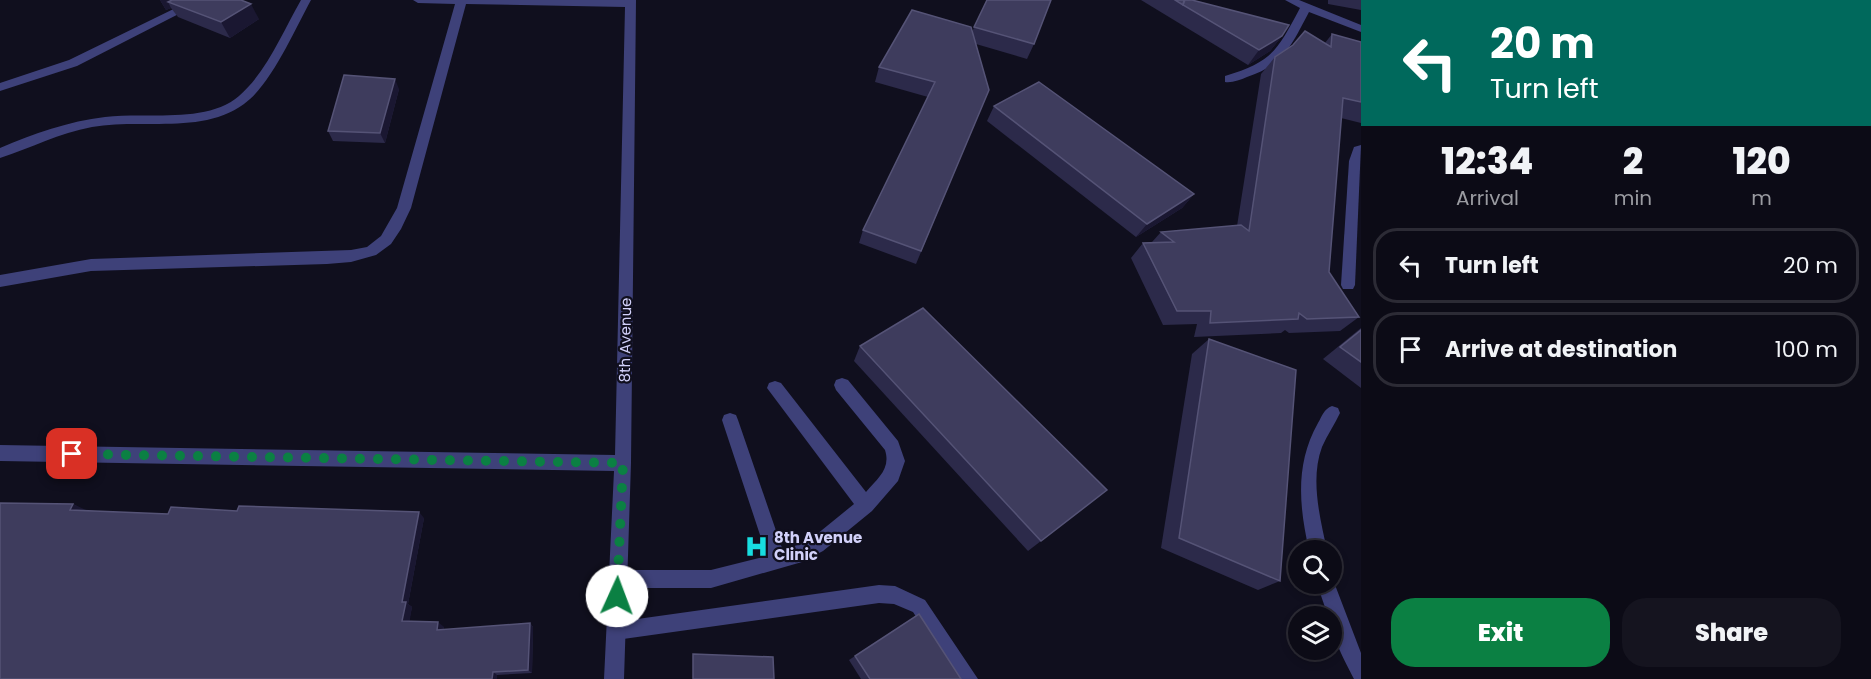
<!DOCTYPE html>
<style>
body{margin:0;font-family:Poppins,sans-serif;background:#15141f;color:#f1f3f6;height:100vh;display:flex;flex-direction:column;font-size:22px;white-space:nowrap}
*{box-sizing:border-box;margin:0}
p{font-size:20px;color:#9a9ba1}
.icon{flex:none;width:33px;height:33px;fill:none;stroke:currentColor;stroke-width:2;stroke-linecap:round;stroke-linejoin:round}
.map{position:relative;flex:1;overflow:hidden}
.details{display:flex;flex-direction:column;background:#0c0b16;width:510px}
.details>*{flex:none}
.hud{background:#00695c;color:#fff;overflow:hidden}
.tools{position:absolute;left:1288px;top:540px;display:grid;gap:12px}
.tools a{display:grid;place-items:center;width:54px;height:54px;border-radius:50%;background:#0c0b16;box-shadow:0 3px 9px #0003,0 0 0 2px #2c2b35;font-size:30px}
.pin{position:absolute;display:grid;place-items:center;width:51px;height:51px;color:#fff;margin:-26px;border-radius:12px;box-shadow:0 3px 9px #0006}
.me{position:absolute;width:66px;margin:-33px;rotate:2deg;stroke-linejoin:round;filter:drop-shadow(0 0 4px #0008)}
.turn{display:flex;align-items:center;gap:21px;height:126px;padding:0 30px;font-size:27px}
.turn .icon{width:78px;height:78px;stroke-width:2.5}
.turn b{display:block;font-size:42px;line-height:51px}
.eta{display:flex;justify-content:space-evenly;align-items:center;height:102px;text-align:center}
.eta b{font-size:36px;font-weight:800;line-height:42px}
.cta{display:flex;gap:12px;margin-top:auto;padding:12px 30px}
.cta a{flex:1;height:69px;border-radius:24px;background:#0b8043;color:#fff;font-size:24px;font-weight:800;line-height:69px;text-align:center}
.cta a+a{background:#15141f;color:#f1f3f6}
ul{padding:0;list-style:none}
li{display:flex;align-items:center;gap:18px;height:75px;margin:0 12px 9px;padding:0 18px;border:3px solid #2c2b35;border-radius:24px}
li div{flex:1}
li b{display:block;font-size:22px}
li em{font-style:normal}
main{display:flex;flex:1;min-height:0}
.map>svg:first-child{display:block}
</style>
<main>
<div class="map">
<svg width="1361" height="679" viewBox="0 0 1361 679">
<rect width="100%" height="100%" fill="#100f1e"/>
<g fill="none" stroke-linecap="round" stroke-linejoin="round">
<g fill="#3e4179" fill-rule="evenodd">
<path d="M192 0H206L77 66 0 91V83L69 60Z"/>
<path d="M842 378 848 380 898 441 905 461 898 481 872 511 823 551 802 562 711 588H618L612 585 609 579 612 573 618 570H711L767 556 722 420 724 415 730 413 736 415 738 420 783 551 811 539 854 504 767 388 769 383 775 381 781 383 866 492C878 478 891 469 885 450L836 390 834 385 836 380Z"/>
<path d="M1332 406 1338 408 1340 413C1335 424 1327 435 1322 447 1310 479 1320 518 1327 550H1309C1299 506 1295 464 1318 423 1322 416 1324 409 1332 406Z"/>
<path d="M1332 577 1361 653V679H1354C1344 659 1332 640 1332 616H1328L1317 584H1332Z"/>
<path d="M879 585 895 586 925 600 978 679H957L913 612 894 604 879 603 616 640 609 638 607 631 609 624 616 622Z"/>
</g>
<g fill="#3e4179" fill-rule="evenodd">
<path d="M301 0H311C295 29 271 85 244 104 202 135 140 118 92 127 59 133 31 148 0 158V148C33 134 69 121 105 117 145 112 207 124 239 96 267 72 283 31 301 0Z"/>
<path d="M413 0H636L631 463 624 679H604L614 471 0 461V445L615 455 625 7 466 4 411 208 401 229 391 244 376 255 351 262 327 264 91 271 0 287V275L91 259 351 250 367 247 381 236 397 208 455 4 418 3Z"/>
<path d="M1285 0H1299L1361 25V32L1309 12C1292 44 1284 65 1247 77 1240 80 1232 83 1225 82V76C1273 61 1277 51 1300 8Z"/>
<path d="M1361 145 1355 285 1353 289H1343L1341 285 1349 161 1354 147Z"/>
</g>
</g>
<g fill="#2c2a4a">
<path d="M160 0 259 19 230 38 178 17 171 8 166 10Z"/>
<path d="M987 0 1034 44 1027 59 976 44 989 90 916 264 859 243 863 230 928 97 875 82 879 67 972 32Z"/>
<path d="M1141 0H1184L1282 36 1270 51 1248 65Z"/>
<path d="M1328 0H1361V10L1328 4Z"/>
<path d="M1332 34 1361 42V123L1341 118 1329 272 1359 317 1340 331 1289 333 1285 330 1281 333 1194 337 1197 324 1163 325 1131 258 1143 243 1152 242 1161 232 1237 226 1261 74 1275 57 1325 43Z"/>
<path d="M399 89 385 143 333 141 328 131Z"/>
<path d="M994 106 1194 194 1182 208 1136 237 987 121Z"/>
<path d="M1361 328V388L1323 359Z"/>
<path d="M1209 339 1280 581 1258 590 1161 548 1192 354Z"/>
<path d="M860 346 1041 541 1028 551 854 361Z"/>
<path d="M73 504 86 511 168 514 237 511 424 518 408 604 412 607 409 621 444 627 443 630 530 623 533 627 532 673 497 675 0 679Z"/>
<path d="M855 656 961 679H861L849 660Z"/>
</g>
<g fill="#1a1731">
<path d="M160 0H187L168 2 171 8 166 10Z"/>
<path d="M251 4 259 19 230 38 221 22Z"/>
<path d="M1282 36 1270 51 1248 65 1259 50Z"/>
<path d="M395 79 399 89 385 143 380 133Z"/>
<path d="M1194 194 1182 208 1136 237 1147 224Z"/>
<path d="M73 504 86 510 83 516 70 510Z"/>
<path d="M419 512 424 518 408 604 412 607 409 625 402 621V602Z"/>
<path d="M438 622 444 627 442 634 437 630Z"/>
<path d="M530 623 533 627 532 673 528 670Z"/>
<path d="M493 672 497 675V679H492Z"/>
</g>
<g fill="#3e3c5d" stroke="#555376" stroke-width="1.5">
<path d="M172 0H241L251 4 221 22 168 2Z"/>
<path d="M987 0H1051L1034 44 974 27Z"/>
<path d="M1175 0H1184L1183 5Z"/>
<path d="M1185 0H1192L1289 25 1282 36 1259 50 1183 5Z"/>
<path d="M912 10 971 27 989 90 921 251 863 230 935 82 879 67Z"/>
<path d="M1305 31 1331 47 1332 34 1361 42V102L1343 98 1329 272 1359 317 1307 319 1299 313 1298 319 1210 323 1211 311H1177L1143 243 1174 242 1161 232 1241 225 1249 231 1275 57 1293 45Z"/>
<path d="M344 75 395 79 380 133 328 131Z"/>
<path d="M1039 82 1194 194 1147 224 994 106Z"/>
<path d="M923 308 1107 490 1041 541 860 346Z"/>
<path d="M1361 330V362L1340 347Z"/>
<path d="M1209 339 1296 370 1280 581 1179 538Z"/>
<path d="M0 503 73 504 70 510 168 514 171 507 237 511 239 506 419 512 402 602H406L402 621 438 622 437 630 530 623 528 670 493 672 492 679H0Z"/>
<path d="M919 614 961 679H870L855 656Z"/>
<path d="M693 654 773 657 774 679H693Z"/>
</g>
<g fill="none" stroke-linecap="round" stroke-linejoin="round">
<path stroke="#0b8043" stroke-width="10" stroke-dasharray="0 18" d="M72 454 623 463 617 596"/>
</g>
<defs>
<symbol id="hospital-bare" viewBox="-9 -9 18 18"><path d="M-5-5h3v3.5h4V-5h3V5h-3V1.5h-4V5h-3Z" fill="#17dde0" stroke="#100f1e" stroke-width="2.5" paint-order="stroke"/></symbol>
</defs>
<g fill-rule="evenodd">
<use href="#hospital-bare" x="740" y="530" width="33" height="33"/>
</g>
<g text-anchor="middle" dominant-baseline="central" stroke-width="4.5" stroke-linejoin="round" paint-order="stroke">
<g font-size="15" fill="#d2d1fa" stroke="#100f1e">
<text transform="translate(625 340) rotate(-89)">8th Avenue</text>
</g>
<g font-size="15" font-weight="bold" fill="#d2d1fa" stroke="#100f1e" text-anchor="start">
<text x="774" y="537">8th Avenue<tspan x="774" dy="17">Clinic</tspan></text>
</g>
</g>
</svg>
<div class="tools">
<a><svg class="icon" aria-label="search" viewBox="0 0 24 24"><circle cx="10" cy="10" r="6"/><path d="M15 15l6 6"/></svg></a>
<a><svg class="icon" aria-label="layers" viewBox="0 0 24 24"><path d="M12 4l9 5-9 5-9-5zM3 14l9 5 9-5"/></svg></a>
</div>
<div class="pin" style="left:72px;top:454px;background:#d93025"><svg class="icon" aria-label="arrive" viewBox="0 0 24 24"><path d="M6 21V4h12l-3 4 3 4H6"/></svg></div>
<svg class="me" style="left:617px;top:596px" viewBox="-20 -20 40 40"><circle r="19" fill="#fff"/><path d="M0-13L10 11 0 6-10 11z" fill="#0b8043"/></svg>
</div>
<section class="details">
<div class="hud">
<div class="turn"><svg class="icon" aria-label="left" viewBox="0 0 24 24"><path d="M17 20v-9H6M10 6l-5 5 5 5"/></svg><div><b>20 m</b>Turn left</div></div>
</div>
<div class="eta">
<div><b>12:34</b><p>Arrival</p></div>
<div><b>2</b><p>min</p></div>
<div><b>120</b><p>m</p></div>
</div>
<ul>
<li><svg class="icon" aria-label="left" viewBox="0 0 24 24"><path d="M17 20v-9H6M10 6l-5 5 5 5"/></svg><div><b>Turn left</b></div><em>20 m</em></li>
<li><svg class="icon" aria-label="arrive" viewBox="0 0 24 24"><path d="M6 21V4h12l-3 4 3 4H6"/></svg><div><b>Arrive at destination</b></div><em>100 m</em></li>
</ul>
<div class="cta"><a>Exit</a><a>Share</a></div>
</section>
</main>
